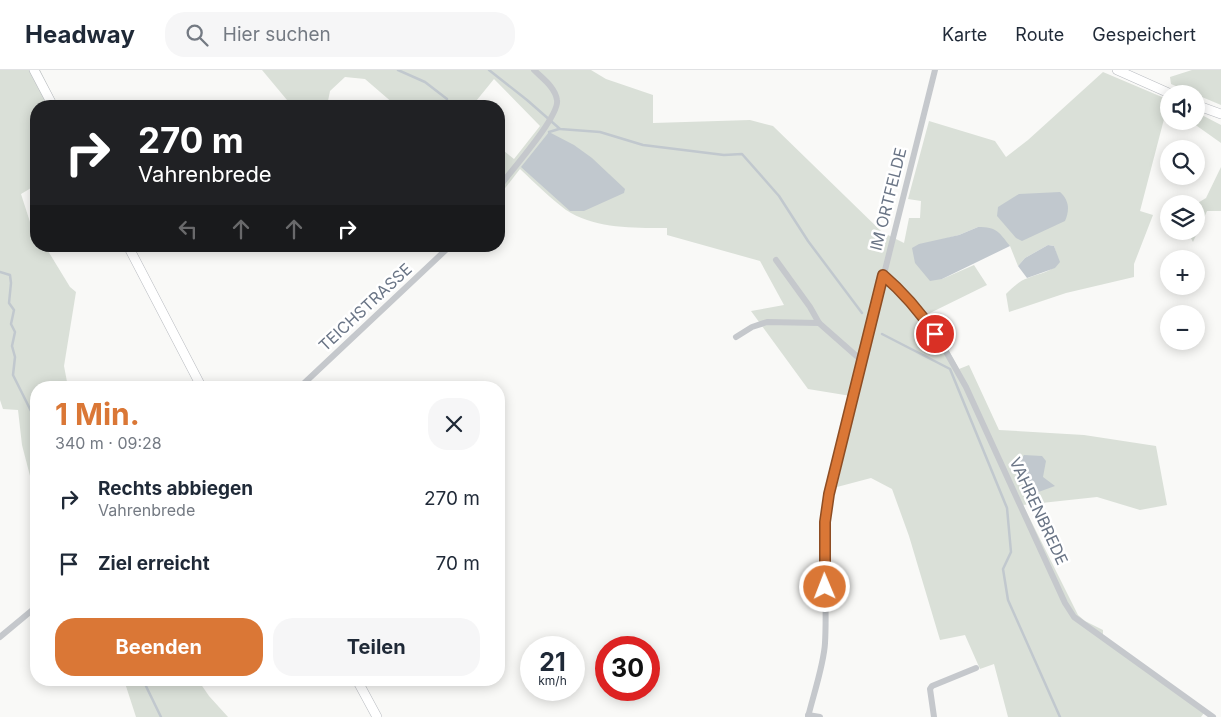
<!DOCTYPE html>
<html lang="de">
<meta charset="utf-8">
<style>
body{margin:0;font-family:Inter,sans-serif;background:#f6f6f7;color:#1f2937;height:100vh;display:flex;flex-direction:column;font-size:19px;white-space:nowrap}
*{box-sizing:border-box;margin:0}
p{font-size:16px;color:#747a83}
.icon{flex:none;width:28px;height:28px;fill:none;stroke:currentColor;stroke-width:2;stroke-linecap:round;stroke-linejoin:round}
.map{position:relative;flex:1;overflow:hidden}
.side{position:absolute;left:30px;top:311px;width:475px;height:305px;display:flex;flex-direction:column;background:#fff;border-radius:20px;box-shadow:0 2px 12px #0003}
.side>*{flex:none}
.hud{position:absolute;left:30px;top:30px;width:475px;height:152px;border-radius:20px;box-shadow:0 2px 12px #0003;background:#202124;color:#fff;overflow:hidden}
.buttons{position:absolute;left:1160px;top:15px;display:grid;gap:10px}
.buttons a{display:grid;place-items:center;width:45px;height:45px;border-radius:50%;background:#fff;box-shadow:0 2px 12px #0003;font-size:25px}
.speed{position:absolute;left:520px;top:566px;display:flex;gap:10px;font-size:25px;font-weight:700;text-align:center}
.speed>*{display:grid;place-content:center;width:65px;height:65px;border-radius:50%;background:#fff;box-shadow:0 2px 12px #0003;line-height:1}
.speed small{font-size:12px;font-weight:400}
.speed .limit{border:8px solid #d22;background:#fff;color:#111}
.pin{position:absolute;display:grid;place-items:center;width:42px;height:42px;color:#fff;margin:-21px;border:2px solid #fff;border-radius:50%;box-shadow:0 1px 5px #0007}
.me{position:absolute;width:55px;margin:-28px;rotate:359deg;stroke-linejoin:round;filter:drop-shadow(0 0 4px #0008)}
.turn{display:flex;align-items:center;gap:18px;height:105px;padding:0 25px;font-size:22px}
.turn .icon{width:65px;height:65px;stroke-width:2.5}
.turn b{display:block;font-size:35px;line-height:42px}
.lanes{display:flex;align-items:center;height:48px;padding:0 25px;background:#0003;justify-content:center;gap:25px;direction:ltr}
.lanes .off{opacity:.35}
.round{display:grid;place-items:center;flex:none;width:52px;height:52px;border-radius:20px;background:#f6f6f7}
.headline{display:flex;align-items:center;justify-content:space-between;height:85px;padding:0 25px}
h1{font-size:30px;font-weight:700;line-height:38px;color:#da7736}
.button{display:flex;gap:10px;margin-top:auto;padding:10px 25px}
.button a{flex:1;height:58px;border-radius:20px;background:#da7736;color:#fff;font-size:20px;font-weight:700;line-height:58px;text-align:center}
.button a+a{background:#f6f6f7;color:#1f2937}
ul{padding:0;list-style:none}
li{display:flex;align-items:center;gap:15px;height:65px;padding:0 25px}
li div{flex:1}
li b{display:block;font-size:19px}
li em{font-style:normal}
header{display:flex;align-items:center;gap:30px;box-sizing:border-box;height:70px;padding:0 25px;background:#fff;border-bottom:1px solid #e0e1e3}
header strong{font-size:24px}
nav{display:flex;gap:28px;margin-inline-start:auto;font-size:18px}
.search{width:350px;height:45px;background:#f6f6f7;display:flex;align-items:center;gap:12px;box-sizing:border-box;padding:0 18px;border-radius:20px;color:#747a83;font-size:19px}
.map>svg:first-child{display:block}
</style>
<header>
<strong>Headway</strong>
<div class="search"><svg class="icon" aria-label="search" viewBox="0 0 24 24"><circle cx="10" cy="10" r="6"/><path d="M15 15l6 6"/></svg>Hier suchen</div>
<nav><a>Karte</a><a>Route</a><a>Gespeichert</a></nav>
</header>
<div class="map">
<svg width="1221" height="647" viewBox="0 0 1221 647">
<rect width="100%" height="100%" fill="#f9f9f7"/>
<g fill="#dae0d8">
<path d="M0 0H40L58 36H36V115L21 124 30 152 36 161V176H45L70 217 76 222 64 296 68 317 36 318V429L22 375 18 340 3 339 0 330Z"/>
<path d="M262 0H591L606 9 653 25V53L750 50 773 56 883 163 885 168 888 165 904 173 909 148H920L921 131 908 129 929 51 995 71 1006 87 1028 70 1103 2 1169 30 1140 141 1153 145 1134 194V207L1066 223 1009 242 1006 224C1013 217 1019 211 1028 208 1040 203 1052 202 1059 192L1054 176 1048 175 1025 188 1018 196 1010 176 978 157 959 165 940 170 942 209 974 195 987 215 928 244 959 299 969 295 999 360 1084 365 1156 376 1167 435 1140 440 1097 427 1023 435 1078 545 1085 551 1103 560V567L1204 643 1201 647H1008L994 594 980 599 965 565 940 570 909 466 892 419 871 408 837 417 857 327 808 319 751 241 784 235 760 191 667 165V158C634 158 595 159 566 140 550 128 535 113 520 99L499 126V77L514 89 540 56 494 9 472 36H393L394 34 365 9 345 7 330 21 327 36H292Z"/>
<path d="M1192 0H1221V35L1171 14 1170 7Z"/>
<path d="M1196 42 1221 55V73L1190 51H1196Z"/>
<path d="M1221 97V141H1207L1193 172 1187 161H1196V134L1206 128Z"/>
<path d="M124 610H198L209 626 228 647H136Z"/>
</g>
<g fill="#c1c8ce">
<path d="M549 62 574 75 592 88 625 119 624 123 584 141H570L521 97Z"/>
<path d="M1060 122C1069 130 1070 140 1065 151L1022 171 1016 168 997 146 998 137 1019 124Z"/>
<path d="M978 157C997 157 999 162 1010 176L942 209 930 211 915 193 912 178 919 174 959 165Z"/>
<path d="M1048 175 1054 176 1060 192 1055 198 1027 208 1018 196 1025 188Z"/>
<path d="M1024 385 1042 386 1046 391 1043 407 1055 416 1033 424 1020 392Z"/>
</g>
<g fill="none" stroke-linecap="round" stroke-linejoin="round">
<g stroke="#c1c8ce" stroke-width="2.5">
<path d="M398 0 425 12 447 29"/>
<path d="M489 0 527 30 560 59 600 62 643 75 724 85 742 84 779 126 808 171 862 243"/>
<path d="M549 62 559 59"/>
<path d="M0 202 10 205 11 213 9 233 14 240 11 254 15 262 12 276 15 287 13 305 36 351V354"/>
<path d="M882 264 950 299 1007 438 1011 482 1003 499 1008 530 1060 647"/>
<path d="M36 360V372"/>
<path d="M143 610 161 647"/>
</g>
<defs>
<g id="secondary">
<path d="M34 0 53 36"/>
<path d="M1117 0 1171 24"/>
<path d="M1196 35 1221 44"/>
<path d="M128 176 202 318"/>
<path d="M357 610 377 647"/>
</g>
</defs>
<use href="#secondary" stroke="#b8bbc0" stroke-width="10"/>
<g stroke="#c5c8cc" stroke-width="6">
<path d="M499 117C510 102 560 46 557 30 555 17 543 9 534 0"/>
<path d="M776 190 810 237 819 253 861 290"/>
<path d="M883 205 898 218 925 249 944 278 966 317 1065 533 1074 547 1213 647"/>
<path d="M736 267 752 257 767 252 819 253"/>
<path d="M299 318 450 176"/>
<path d="M0 567 36 537"/>
<path d="M808 645 820 647"/>
<path d="M808 647C813 626 824 594 825 573 828 523 820 473 829 424L935 0"/>
<path d="M934 647 930 619 932 616 976 598"/>
</g>
<use href="#secondary" stroke="#fff" stroke-width="9"/>
</g>
<g fill="none" stroke-linecap="round" stroke-linejoin="round">
<defs>
<path id="route" d="M825 517V452L829 424 883 205C903 222 920 242 935 264"/>
</defs>
<use href="#route" stroke="#8e4d23" stroke-width="12"/>
<use href="#route" stroke="#da7736" stroke-width="9"/>
</g>
<g text-anchor="middle" dominant-baseline="central" stroke-width="5" stroke-linejoin="round" paint-order="stroke">
<g font-size="16" fill="#6a7586" stroke="#fff">
<text transform="translate(888 129) rotate(-76)">IM ORTFELDE</text>
<text transform="translate(365 237) rotate(-43)">TEICHSTRASSE</text>
<text transform="translate(1039 441) rotate(65)">VAHRENBREDE</text>
</g>
</g>
</svg>
<div class="buttons">
<a><svg class="icon" aria-label="sound" viewBox="0 0 24 24"><path d="M4 9h4l5-4v14l-5-4H4zM17 9q2 3 0 6"/></svg></a>
<a><svg class="icon" aria-label="search" viewBox="0 0 24 24"><circle cx="10" cy="10" r="6"/><path d="M15 15l6 6"/></svg></a>
<a><svg class="icon" aria-label="layers" viewBox="0 0 24 24"><path d="M12 4l9 5-9 5-9-5zM3 14l9 5 9-5"/></svg></a>
<a>+</a>
<a>−</a>
</div>
<div class="speed"><div>21<small>km/h</small></div><div class="limit">30</div></div>
<div class="pin" style="left:935px;top:264px;background:#d93025"><svg class="icon" aria-label="arrive" viewBox="0 0 24 24"><path d="M6 21V4h12l-3 4 3 4H6"/></svg></div>
<svg class="me" style="left:825px;top:517px" viewBox="-20 -20 40 40"><circle r="17" fill="#da7736" stroke="#fff" stroke-width="3"/><path d="M0-11L8 9 0 5-8 9z" fill="#fff"/></svg>
<div class="hud">
<div class="turn"><svg class="icon" aria-label="right" viewBox="0 0 24 24"><path d="M7 20v-9h11M14 6l5 5-5 5"/></svg><div><b>270 m</b>Vahrenbrede</div></div>
<div class="lanes"><svg class="icon off" aria-label="left" viewBox="0 0 24 24"><path d="M17 20v-9H6M10 6l-5 5 5 5"/></svg><svg class="icon off" aria-label="ahead" viewBox="0 0 24 24"><path d="M12 20V5M6 11l6-6 6 6"/></svg><svg class="icon off" aria-label="ahead" viewBox="0 0 24 24"><path d="M12 20V5M6 11l6-6 6 6"/></svg><svg class="icon" aria-label="right" viewBox="0 0 24 24"><path d="M7 20v-9h11M14 6l5 5-5 5"/></svg></div>
</div>
<section class="side">
<div class="headline"><div><h1>1 Min.</h1><p>340 m · 09:28</p></div><a class="round"><svg class="icon" aria-label="close" viewBox="0 0 24 24"><path d="M6 6l12 12M18 6L6 18"/></svg></a></div>
<ul>
<li><svg class="icon" aria-label="right" viewBox="0 0 24 24"><path d="M7 20v-9h11M14 6l5 5-5 5"/></svg><div><b>Rechts abbiegen</b><p>Vahrenbrede</p></div><em>270 m</em></li>
<li><svg class="icon" aria-label="arrive" viewBox="0 0 24 24"><path d="M6 21V4h12l-3 4 3 4H6"/></svg><div><b>Ziel erreicht</b></div><em>70 m</em></li>
</ul>
<div class="button"><a>Beenden</a><a>Teilen</a></div>
</section>
</div>
